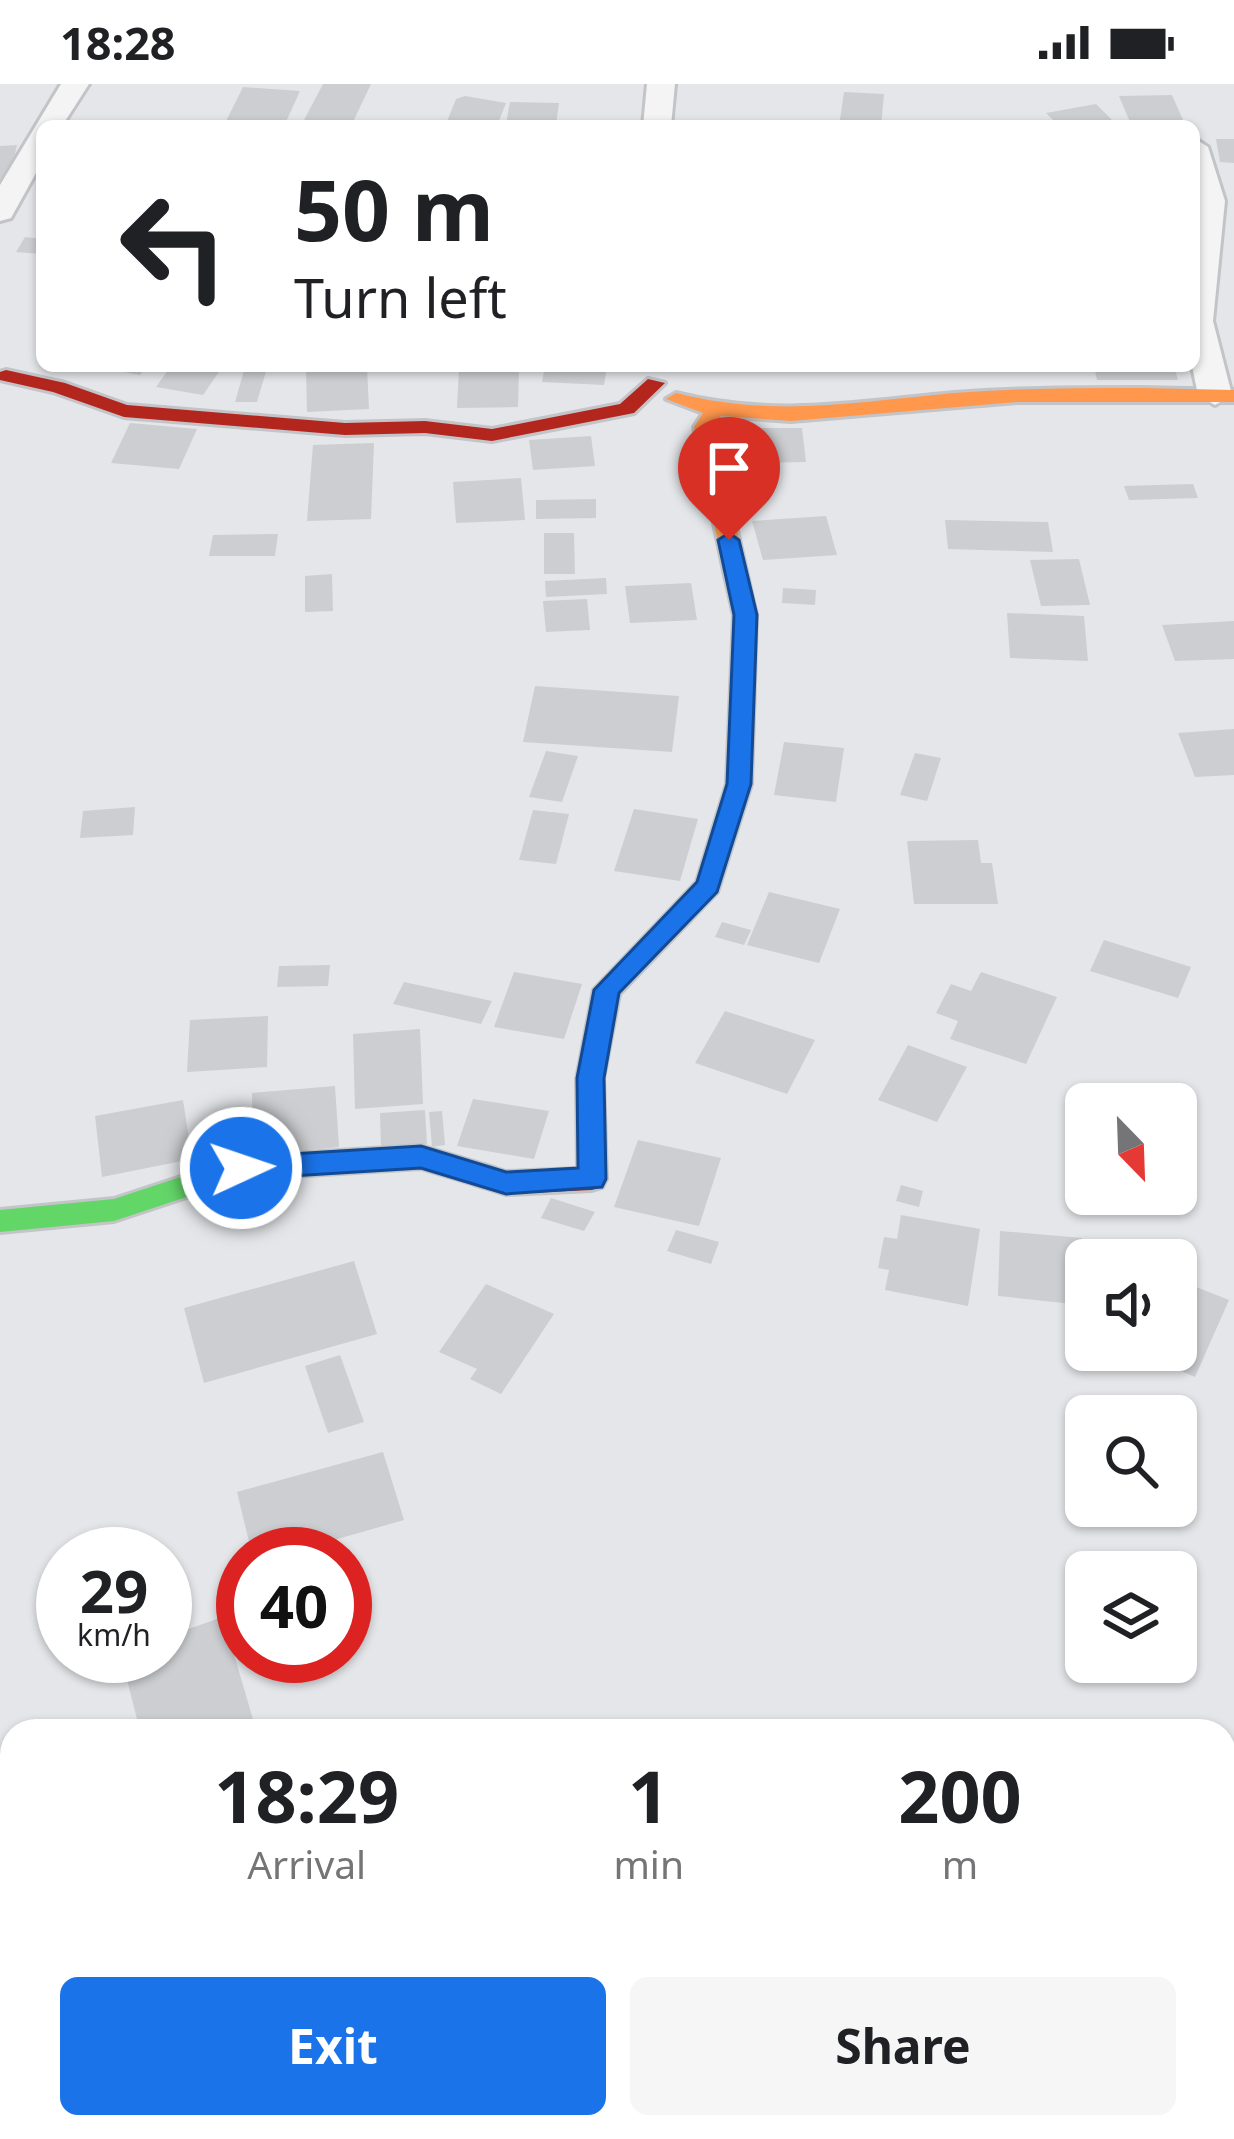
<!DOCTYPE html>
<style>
body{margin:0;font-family:"Noto Sans",sans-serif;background:#f6f6f6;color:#202124;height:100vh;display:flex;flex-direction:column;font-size:45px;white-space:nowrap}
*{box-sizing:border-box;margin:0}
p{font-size:39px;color:#757577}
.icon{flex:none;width:66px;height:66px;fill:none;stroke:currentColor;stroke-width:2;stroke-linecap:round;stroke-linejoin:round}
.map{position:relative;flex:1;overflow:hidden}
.side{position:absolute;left:0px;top:1635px;width:1236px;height:420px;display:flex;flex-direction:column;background:#fff;border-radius:36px 36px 0 0;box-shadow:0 3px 9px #0004}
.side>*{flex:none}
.hud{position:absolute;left:36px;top:36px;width:1164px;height:252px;border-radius:18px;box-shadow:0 3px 9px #0004;background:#fff;color:#202124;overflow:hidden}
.needle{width:78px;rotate:157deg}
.buttons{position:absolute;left:1065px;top:999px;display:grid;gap:24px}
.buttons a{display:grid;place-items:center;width:132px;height:132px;border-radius:18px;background:#fff;box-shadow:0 3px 9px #0004;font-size:60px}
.speed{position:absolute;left:36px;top:1443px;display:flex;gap:24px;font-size:60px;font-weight:700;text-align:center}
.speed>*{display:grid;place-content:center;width:156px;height:156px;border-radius:50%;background:#fff;box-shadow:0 3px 9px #0004;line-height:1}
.speed small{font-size:30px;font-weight:400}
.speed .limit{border:18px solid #d22;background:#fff;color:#111}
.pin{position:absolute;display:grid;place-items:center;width:102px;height:102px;color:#fff;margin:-123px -51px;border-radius:50% 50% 50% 0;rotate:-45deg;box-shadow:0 0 12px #0007}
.pin .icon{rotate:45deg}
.me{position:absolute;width:132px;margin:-66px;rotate:87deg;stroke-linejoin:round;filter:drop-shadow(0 0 9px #0008)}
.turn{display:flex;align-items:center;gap:42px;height:252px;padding:0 60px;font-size:54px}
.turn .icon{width:156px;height:156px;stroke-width:2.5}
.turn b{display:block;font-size:84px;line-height:102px}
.eta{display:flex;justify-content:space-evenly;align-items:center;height:204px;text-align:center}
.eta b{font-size:72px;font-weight:700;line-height:84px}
.button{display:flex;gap:24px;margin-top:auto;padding:24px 60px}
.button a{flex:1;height:138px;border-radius:18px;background:#1a73e8;color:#fff;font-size:48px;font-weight:700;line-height:138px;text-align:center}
.button a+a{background:#f6f6f6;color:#202124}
.status{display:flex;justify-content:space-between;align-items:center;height:84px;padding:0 60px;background:#fff;direction:ltr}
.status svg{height:33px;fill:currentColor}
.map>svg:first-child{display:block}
</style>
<div class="status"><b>18:28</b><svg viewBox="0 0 49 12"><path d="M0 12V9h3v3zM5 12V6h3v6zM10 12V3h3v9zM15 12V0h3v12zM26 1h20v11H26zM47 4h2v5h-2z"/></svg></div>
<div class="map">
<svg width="1234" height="2055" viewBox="0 0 1234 2055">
<rect width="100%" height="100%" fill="#e4e6e9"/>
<g fill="#cdced1">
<path d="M323 0H371L351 42 303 38Z"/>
<path d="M243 3 300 7 285 40 226 37Z"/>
<path d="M844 8 884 10 881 42H839Z"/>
<path d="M1172 11 1183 36 1130 38 1119 12Z"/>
<path d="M465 12 506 19 497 42 446 40 456 15Z"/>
<path d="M510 18 559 19 556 41 506 40Z"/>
<path d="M1096 20 1118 42H1059L1046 29Z"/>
<path d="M1216 55H1234V79L1220 78Z"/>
<path d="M17 61 10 93 0 94V62Z"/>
<path d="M25 153 42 155V170L16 168Z"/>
<path d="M90 282H146L140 291Z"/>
<path d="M171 282H223L203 311 156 303Z"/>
<path d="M545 282H607L604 301 542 298Z"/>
<path d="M1094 282H1174L1178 296H1097Z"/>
<path d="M245 283 267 284 257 318H235Z"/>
<path d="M367 283 369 325 307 328 306 287Z"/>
<path d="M459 284H519L518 323 457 324Z"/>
<path d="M130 339 197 345 179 385 111 379Z"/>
<path d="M735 344H802L806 378 737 379Z"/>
<path d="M591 352 595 382 533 386 529 356Z"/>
<path d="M374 359 371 435 307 437 313 361Z"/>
<path d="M521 394 525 436 456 439 453 398Z"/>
<path d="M1193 400 1198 414 1129 416 1124 402Z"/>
<path d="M596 415V434L536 435V416Z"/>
<path d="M826 432 837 471 763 476 752 437Z"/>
<path d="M945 436 1048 438 1053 468 948 465Z"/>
<path d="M544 449H574L575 490H544Z"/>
<path d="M278 450 275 472H209L213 451Z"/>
<path d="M1079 475 1090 521 1041 522 1030 476Z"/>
<path d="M332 490 333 527 305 528V492Z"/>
<path d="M606 494 607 510 546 513 545 497Z"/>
<path d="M691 499 697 536 630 539 625 502Z"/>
<path d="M783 504 816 506 815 521 782 519Z"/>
<path d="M587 515 590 546 546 548 543 517Z"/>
<path d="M1007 529 1084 532 1088 577 1010 574Z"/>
<path d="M1234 537V575L1175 577 1162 541Z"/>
<path d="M535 602 679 612 672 668 523 658Z"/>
<path d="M1234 645V691L1195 693 1178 649Z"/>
<path d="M784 658 844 664 836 718 774 711Z"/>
<path d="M546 667 578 672 562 718 529 713Z"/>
<path d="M915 669 941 674 927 717 900 711Z"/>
<path d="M135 723 133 751 80 754 83 727Z"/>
<path d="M634 725 698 735 680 797 614 787Z"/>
<path d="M533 726 569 730 556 780 519 776Z"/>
<path d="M978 756 981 779H992L998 820H914L907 757Z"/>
<path d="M769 808 840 825 819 879 747 861Z"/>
<path d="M722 838 751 846 744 861 715 853Z"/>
<path d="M1104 856 1191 883 1178 914 1090 887Z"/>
<path d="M330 881 328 902 277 903 279 882Z"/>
<path d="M514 888 582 900 564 955 494 943Z"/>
<path d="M981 888 1057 913 1026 980 950 955 958 937 936 929 951 900 971 907Z"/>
<path d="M404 898 492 917 481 940 393 920Z"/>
<path d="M725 927 815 956 787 1010 695 979Z"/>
<path d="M268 932 267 983 187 988 190 936Z"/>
<path d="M420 945 423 1020 355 1025 353 950Z"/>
<path d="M908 961 967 983 937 1038 878 1016Z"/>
<path d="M335 1002 339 1063 253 1072 252 1009Z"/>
<path d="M473 1015 549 1027 534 1075 457 1062Z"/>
<path d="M183 1016 192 1075 102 1093 95 1032Z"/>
<path d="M425 1026 427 1060 381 1064 380 1029Z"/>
<path d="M442 1027 445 1061 432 1063 429 1028Z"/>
<path d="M638 1056 721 1074 699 1142 614 1123Z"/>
<path d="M901 1101 923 1107 919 1123 896 1117Z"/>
<path d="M551 1114 595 1128 584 1147 541 1134Z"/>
<path d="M901 1131 980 1145 968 1222 885 1206 889 1186 878 1184 884 1153 897 1155Z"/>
<path d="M676 1146 719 1158 711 1180 667 1167Z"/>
<path d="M1000 1147 1082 1154 1083 1221 998 1212Z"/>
<path d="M354 1177 377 1250 204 1299 184 1224Z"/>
<path d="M1176 1195 1229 1216 1195 1293 1131 1266H1176Z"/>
<path d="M486 1200 554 1230 501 1310 470 1295 477 1285 439 1268Z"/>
<path d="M340 1271 364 1338 328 1349 305 1282Z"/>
<path d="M383 1368 404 1436 285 1470H252L237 1408Z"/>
<path d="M223 1533 255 1642 240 1647H140L121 1572H165V1553Z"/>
<path d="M0 1850 12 1859V1926L0 1916Z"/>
<path d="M498 2043H517L529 2055H488Z"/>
</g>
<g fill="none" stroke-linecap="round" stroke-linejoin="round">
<defs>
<g id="street">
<path d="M61 0H89L62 42H42V78L11 134 0 137V101Z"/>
<path d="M647 0H675L671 42H643Z"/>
<path d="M1194 54 1208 63 1225 117 1213 237 1232 311 1215 321 1198 311 1192 282Z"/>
</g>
<path id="fast" d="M421 1062 494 1084 498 1092 494 1100 484 1103 421 1084 241 1095 114 1137 0 1148V1126L114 1115 241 1073Z"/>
<path id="slow" d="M1141 304 1234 306V318H1017L791 337 721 332 714 343 746 487 735 494 724 487 694 343 703 329 666 315 676 309C775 334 855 318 954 309 1016 304 1079 304 1141 304Z"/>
<g id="jam">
<path d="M6 286 65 299 127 321 345 339 425 337 492 345 620 320 648 295 665 299 634 329 492 357 425 349 345 351 124 333 53 308 0 296V288Z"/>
<path d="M735 480 746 487 756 531 751 700 717 808 619 910 603 995 606 1095 602 1103 592 1106 506 1110 474 1100 470 1092 474 1084 484 1081 506 1088 578 1085 577 995 594 906 697 798 727 700 734 531 724 487Z"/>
</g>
</defs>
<use href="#street" stroke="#c3c4c7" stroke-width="6"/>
<use href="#fast" stroke="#c3c4c7" stroke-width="6"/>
<use href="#slow" stroke="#c3c4c7" stroke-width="6"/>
<use href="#jam" stroke="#c3c4c7" stroke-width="6"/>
<use href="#street" fill="#f4f4f5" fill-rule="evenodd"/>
<use href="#fast" fill="#63d668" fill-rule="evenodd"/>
<use href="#slow" fill="#ff974d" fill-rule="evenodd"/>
<use href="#jam" fill="#b3261e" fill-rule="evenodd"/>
</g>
<path fill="#1a73e8" stroke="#114b97" stroke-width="3" d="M729 449 739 456 757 531 751 700 717 808 619 909 604 994 606 1095 602 1103 506 1110 421 1084 241 1095 231 1091 227 1084 231 1076 241 1073 421 1062 506 1088 578 1084 577 994 594 906 697 798 727 700 734 531 718 456Z"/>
</svg>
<div class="buttons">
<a><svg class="needle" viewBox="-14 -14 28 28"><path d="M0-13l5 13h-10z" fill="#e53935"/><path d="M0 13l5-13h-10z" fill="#757577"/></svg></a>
<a><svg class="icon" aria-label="sound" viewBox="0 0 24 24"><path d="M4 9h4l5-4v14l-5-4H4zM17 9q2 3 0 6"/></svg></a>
<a><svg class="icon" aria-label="search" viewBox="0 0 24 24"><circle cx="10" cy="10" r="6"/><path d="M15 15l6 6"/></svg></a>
<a><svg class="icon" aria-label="layers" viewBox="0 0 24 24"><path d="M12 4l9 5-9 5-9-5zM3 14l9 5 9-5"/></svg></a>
</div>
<div class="speed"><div>29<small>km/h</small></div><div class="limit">40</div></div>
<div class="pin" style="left:729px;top:456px;background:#d93025"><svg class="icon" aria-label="arrive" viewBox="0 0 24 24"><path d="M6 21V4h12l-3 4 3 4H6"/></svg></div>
<svg class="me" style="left:241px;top:1084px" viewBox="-20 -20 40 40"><circle r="17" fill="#1a73e8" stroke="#fff" stroke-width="3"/><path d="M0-11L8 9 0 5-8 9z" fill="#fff"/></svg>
<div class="hud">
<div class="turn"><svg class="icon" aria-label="left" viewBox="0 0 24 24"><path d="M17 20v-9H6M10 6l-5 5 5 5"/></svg><div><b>50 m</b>Turn left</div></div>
</div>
<section class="side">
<div class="eta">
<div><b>18:29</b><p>Arrival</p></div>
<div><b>1</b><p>min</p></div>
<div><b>200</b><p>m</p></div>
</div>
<div class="button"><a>Exit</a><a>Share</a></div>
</section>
</div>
